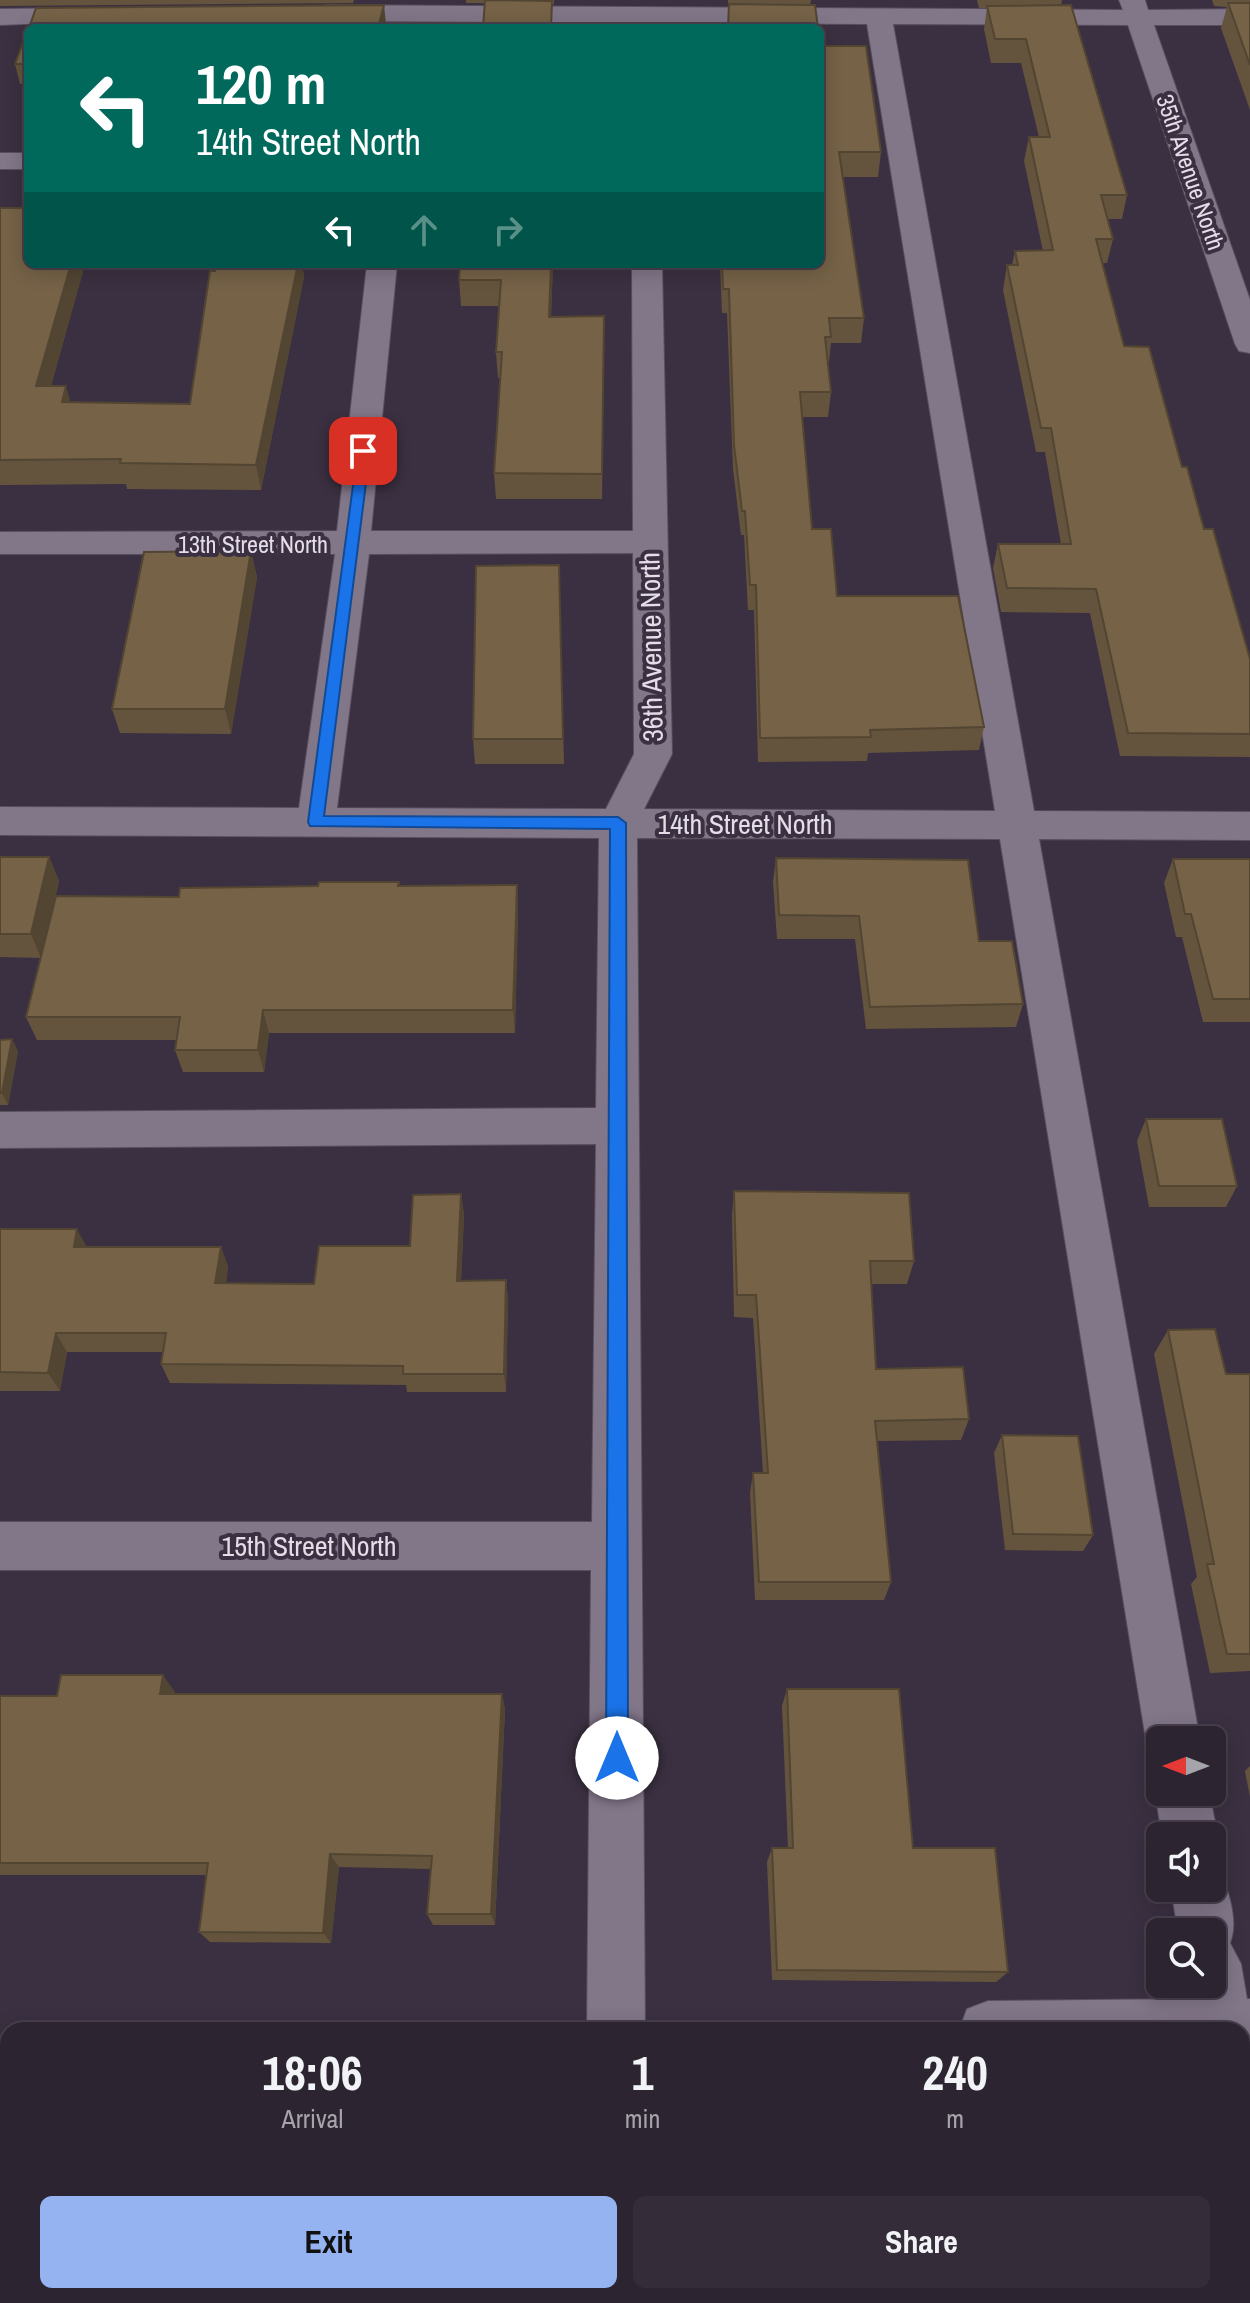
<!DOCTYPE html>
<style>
body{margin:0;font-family:"Archivo Narrow",sans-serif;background:#342c39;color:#f1f3f6;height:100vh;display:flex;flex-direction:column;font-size:30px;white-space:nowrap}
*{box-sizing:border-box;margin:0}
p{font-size:26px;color:#a6a4ab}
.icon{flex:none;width:44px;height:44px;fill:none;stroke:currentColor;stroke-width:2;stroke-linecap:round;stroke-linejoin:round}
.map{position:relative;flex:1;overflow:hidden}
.details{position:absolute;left:0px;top:2022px;width:1250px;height:282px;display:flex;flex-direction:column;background:#2c2431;border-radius:24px 24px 0 0;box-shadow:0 4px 20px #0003,0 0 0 2px #48414d}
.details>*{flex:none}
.guide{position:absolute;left:24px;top:24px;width:800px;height:244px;border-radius:12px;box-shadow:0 4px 20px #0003,0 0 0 2px #48414d;background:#00695c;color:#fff;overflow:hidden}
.needle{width:52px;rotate:270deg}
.tools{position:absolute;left:1146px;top:1726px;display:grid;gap:16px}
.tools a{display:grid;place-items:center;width:80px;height:80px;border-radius:12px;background:#2c2431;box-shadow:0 4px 20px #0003,0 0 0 2px #48414d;font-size:40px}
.pin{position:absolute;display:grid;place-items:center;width:68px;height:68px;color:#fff;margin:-34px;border-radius:16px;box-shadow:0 4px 12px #0006}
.me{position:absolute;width:88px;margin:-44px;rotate:0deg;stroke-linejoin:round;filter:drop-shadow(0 0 6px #0008)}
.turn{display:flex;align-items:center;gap:28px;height:168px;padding:0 40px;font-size:36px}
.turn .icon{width:104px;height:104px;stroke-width:2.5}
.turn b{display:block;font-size:56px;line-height:68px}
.lanes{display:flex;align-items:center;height:76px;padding:0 40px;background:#0003;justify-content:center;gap:40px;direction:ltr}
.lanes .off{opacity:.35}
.eta{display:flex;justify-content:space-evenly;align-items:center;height:136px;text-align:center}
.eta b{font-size:48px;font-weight:700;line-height:56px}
.button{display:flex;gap:16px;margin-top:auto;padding:16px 40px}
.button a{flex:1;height:92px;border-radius:12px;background:#95b2f1;color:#111;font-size:32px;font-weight:700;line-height:92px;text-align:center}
.button a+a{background:#342c39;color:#f1f3f6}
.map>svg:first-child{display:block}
</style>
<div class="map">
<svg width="1250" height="2303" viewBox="0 0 1250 2303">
<rect width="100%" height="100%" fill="#3b3041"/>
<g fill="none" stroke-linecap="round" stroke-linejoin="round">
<defs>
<g id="minor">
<path d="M1119 0H1145L1148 10 1250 9V25H1154L1250 300V353L1239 351 1235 344 1128 25 893 24 1034 811 1250 812V840L1039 839 1200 1740H1160V1761L1154 1759 1146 1740 1000 839 637 838 645 2030H587L591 1570H0V1522H592L596 1144 0 1148V1112L596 1108 599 838 0 835V807L299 808 335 554H0V532L337 531 367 264H397L371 531H633L632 264H662L672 754 644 809 995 811 867 24 326 21 313 13 326 5 1123 10ZM633 553 634 754 606 809 337 808 369 554Z"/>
<path d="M94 8 107 16 103 21 0 25V9Z"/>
<rect x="0" y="153" width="28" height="16"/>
<path d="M1160 1780V1792H1209L1218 1836 1212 1849V1836H1162L1155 1792Z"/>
<path d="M1212 1865 1219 1868C1228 1890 1239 1921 1230 1943L1241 1964 1247 1999H1250V2057H1242V2030H959L967 2009 988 2001 1189 1999 1187 1984H1212V1932H1178L1171 1888H1212Z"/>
<rect x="0" y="2069" width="8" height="60"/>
<rect x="584" y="2296" width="62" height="7"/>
</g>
</defs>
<use href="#minor" stroke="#584f5d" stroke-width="2"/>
<use href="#minor" fill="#827689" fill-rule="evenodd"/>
</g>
<g fill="#65543d">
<path d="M0 0H354L353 3 0 6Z"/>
<path d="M466 0H554V4L466 3Z"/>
<path d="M728 0H811L810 5 818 28H728Z"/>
<path d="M977 0H1062L1061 5 1127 195 1122 219H1108L1113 239 1107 263H1102L1124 346 1182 467 1250 659V757L1120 756 1090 613 1001 612 993 568 998 544H1061L1045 452H1036L1003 290 1007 265H1012L1015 251H1043L1024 161 1029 137H1039L1021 63H991L984 29 987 8H979Z"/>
<path d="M1189 0H1250V110L1221 28 1227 7 1214 6 1212 0Z"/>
<path d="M28 29V91L26 84H20L15 64Z"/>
<path d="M820 46 881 152 878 177H843L864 318 861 343H831L829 362H827L831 392 828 417H802L812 529 837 596 984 727 979 750 868 753 867 761 758 762 754 610H748L744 535H741L733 469 727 313H722L720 264H820Z"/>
<path d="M0 208H25L85 264 51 386 71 403 190 404 216 264H302L304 277 261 490 127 489 126 484 0 485Z"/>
<path d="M553 264 551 317 604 342 602 499H496L494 473 500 378H498L496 352 499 306H461L459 280Z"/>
<path d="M251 551 257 577 231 734 120 733 112 709Z"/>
<path d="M559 565 564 764H475L473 739Z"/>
<path d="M0 857H49L59 881 51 917 179 897 318 886 399 882 400 886 517 885 518 909 515 1033H269L264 1072H183L175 1050 176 1040H37L26 1017 41 958 0 957Z"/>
<path d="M776 858 979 941 1023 1004 1016 1027 866 1029 855 939H777L773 882Z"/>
<path d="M1173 859H1250V1022H1203L1182 937H1176L1164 883Z"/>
<path d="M0 1040 18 1051 8 1105H0Z"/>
<path d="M1146 1119 1237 1186 1226 1207H1149L1137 1141Z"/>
<path d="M734 1191 914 1261 907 1284H871L876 1369 969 1419 961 1440 877 1441 891 1582 884 1600H755L750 1493 753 1473H763L753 1318 734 1317 732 1215Z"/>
<path d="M461 1194 464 1215 461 1281 506 1280 508 1300 506 1392H407L406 1385 170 1383 161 1364 163 1352H67L60 1391H0V1229L86 1247H221L228 1267 226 1283 314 1284 410 1246Z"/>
<path d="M1168 1330 1226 1374H1250V1671L1210 1673 1191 1584 1197 1577 1154 1354Z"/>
<path d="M1002 1435 1093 1535 1083 1551 1005 1550 994 1453Z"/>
<path d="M787 1689 1008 1972 996 1982 772 1980 767 1862 772 1848H788L782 1706Z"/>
<path d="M175 1692V1694H502L505 1710 495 1925H433L427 1914 431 1869 339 1867 331 1943 210 1942 199 1932 206 1875H0V1696H57Z"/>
<path d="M1250 1766V1797L1245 1771Z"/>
<path d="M760 2296H1242L1250 2303H760Z"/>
</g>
<g fill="#524532">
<path d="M384 5 386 24 385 28H378Z"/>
<path d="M71 264H85L44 411 36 386Z"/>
<path d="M298 264H302L304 277 261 490 256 465Z"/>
<path d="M551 264H553L550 342 549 317Z"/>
<path d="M66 386 73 411 62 402Z"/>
<path d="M251 551 257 577 231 734 225 709Z"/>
<path d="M49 857 59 881 41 958 31 934Z"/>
<path d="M517 885 518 909 515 1033 513 1010Z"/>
<path d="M263 1010 269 1033 264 1072 258 1050Z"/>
<path d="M12 1039 18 1051 8 1105 2 1093Z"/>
<path d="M461 1194 464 1215 460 1301 457 1281Z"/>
<path d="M77 1229 88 1249 74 1247Z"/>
<path d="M221 1247 228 1267 223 1303 215 1283Z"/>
<path d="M506 1280 508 1300 506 1392 504 1374Z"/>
<path d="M56 1333 67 1352 60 1391 48 1373Z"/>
<path d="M163 1675 175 1692 172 1710 160 1694Z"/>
<path d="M502 1694 505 1710 495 1925 491 1914Z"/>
<path d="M330 1854 339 1867 331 1943 323 1933Z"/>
<rect x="478" y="2296" width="4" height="7"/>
</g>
<g fill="#756247" stroke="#524532" stroke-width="2">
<path d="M485 0 552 1 551 28H483Z"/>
<path d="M1228 3H1250V65Z"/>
<path d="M729 4 815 5 818 28H728Z"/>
<path d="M384 5 378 28H29L36 8Z"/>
<path d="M1071 5 1127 195H1101L1113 239H1096L1124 346 1149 347 1182 467H1187L1204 529H1213L1250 659V734L1128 733 1096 589 1007 588 998 544H1071L1051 428H1041L1007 265H1018L1015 251 1053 250 1029 137H1050L1026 39H995L987 6Z"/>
<path d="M28 29V64H15Z"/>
<path d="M820 46H866L881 152H839L864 318H829L831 337H825L831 392H800L812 529H831L837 596H958L984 727 870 730 871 737 760 738 756 585H750L745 511H742L734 445 729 289H723L722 264H820Z"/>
<path d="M28 65V77H24Z"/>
<path d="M27 201 28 264H71L36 386H66L62 402 190 404 210 271H215L216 264H298L256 465 120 463 121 459 0 460V208H25Z"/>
<path d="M460 264H551L549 317 604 316 602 474 494 473 502 352H496L501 280H459Z"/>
<path d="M251 551 225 709H112L144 552Z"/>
<path d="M559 565 563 739H473L476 566Z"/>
<path d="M0 857H49L31 934H0Z"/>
<path d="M776 858 968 860 979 941H1012L1023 1004 870 1007 859 916 779 915Z"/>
<path d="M1173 859H1250V999H1213L1191 914H1185Z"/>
<path d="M319 882H399L398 886 517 885 513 1010H263L258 1050H175L180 1017H26L56 896 179 897 180 888 318 886Z"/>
<path d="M12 1039 2 1093H0V1040Z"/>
<path d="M1146 1119H1222L1237 1186H1159Z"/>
<path d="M734 1191 909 1193 914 1261H870L876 1369 963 1367 969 1419 875 1421 891 1582H759L753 1473H768L756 1295H737Z"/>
<path d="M461 1194 457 1281 506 1280 504 1374H403V1366L161 1364 166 1333H56L48 1373 0 1372V1229H77L74 1247H221L215 1283 314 1284 319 1246H410L413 1195Z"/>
<path d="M1215 1329 1226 1374H1250V1654H1227L1207 1564H1214L1168 1330Z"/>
<path d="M1002 1435 1078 1436 1093 1535 1013 1534Z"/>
<path d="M61 1675H163L160 1694H502L491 1914H427L432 1856 330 1854 323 1933 199 1932 208 1863H0V1696H57Z"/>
<path d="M787 1689H899L913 1848H995L1008 1972 777 1970 772 1848H793Z"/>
<path d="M1242 2227H1250V2303H764V2296H1242Z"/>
<path d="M350 2296H478V2303H349Z"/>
</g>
<path fill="#1a73e8" stroke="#114b97" stroke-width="2" d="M358 448 370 451 324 816 618 817 626 823 628 1758 625 1766 617 1769 609 1766 606 1758 610 829 310 826 308 822Z"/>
<g text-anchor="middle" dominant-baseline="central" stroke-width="8" stroke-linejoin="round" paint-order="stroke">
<g font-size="24" fill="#e4dde8" stroke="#3b3041">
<text transform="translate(1191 172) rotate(71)">35th Avenue North</text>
<text x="253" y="544">13th Street North</text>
</g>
<g font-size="28" fill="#e4dde8" stroke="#3b3041">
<text transform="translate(651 647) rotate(-91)">36th Avenue North</text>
<text x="745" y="824">14th Street North</text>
<text x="309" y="1546">15th Street North</text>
</g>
</g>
</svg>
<div class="tools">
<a><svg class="needle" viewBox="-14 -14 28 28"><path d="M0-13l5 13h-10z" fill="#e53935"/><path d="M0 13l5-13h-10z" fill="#a6a4ab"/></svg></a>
<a><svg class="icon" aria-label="sound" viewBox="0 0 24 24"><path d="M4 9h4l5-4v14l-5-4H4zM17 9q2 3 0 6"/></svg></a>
<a><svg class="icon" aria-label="search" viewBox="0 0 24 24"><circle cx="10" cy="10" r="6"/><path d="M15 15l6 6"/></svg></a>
</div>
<div class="pin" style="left:363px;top:451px;background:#d93025"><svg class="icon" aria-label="arrive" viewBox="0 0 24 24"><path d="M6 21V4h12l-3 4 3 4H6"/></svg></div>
<svg class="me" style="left:617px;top:1758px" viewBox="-20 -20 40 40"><circle r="19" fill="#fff"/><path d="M0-13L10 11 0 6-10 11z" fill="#1a73e8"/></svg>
<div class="guide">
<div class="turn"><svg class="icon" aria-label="left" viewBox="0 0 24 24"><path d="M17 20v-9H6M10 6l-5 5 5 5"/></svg><div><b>120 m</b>14th Street North</div></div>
<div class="lanes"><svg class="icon" aria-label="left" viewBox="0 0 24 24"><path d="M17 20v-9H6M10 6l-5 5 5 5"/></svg><svg class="icon off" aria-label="ahead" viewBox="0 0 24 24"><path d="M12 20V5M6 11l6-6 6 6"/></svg><svg class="icon off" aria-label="right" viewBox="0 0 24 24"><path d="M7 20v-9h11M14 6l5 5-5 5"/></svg></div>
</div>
<section class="details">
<div class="eta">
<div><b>18:06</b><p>Arrival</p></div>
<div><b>1</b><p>min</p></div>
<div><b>240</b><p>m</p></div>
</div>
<div class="button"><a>Exit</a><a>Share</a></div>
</section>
</div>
